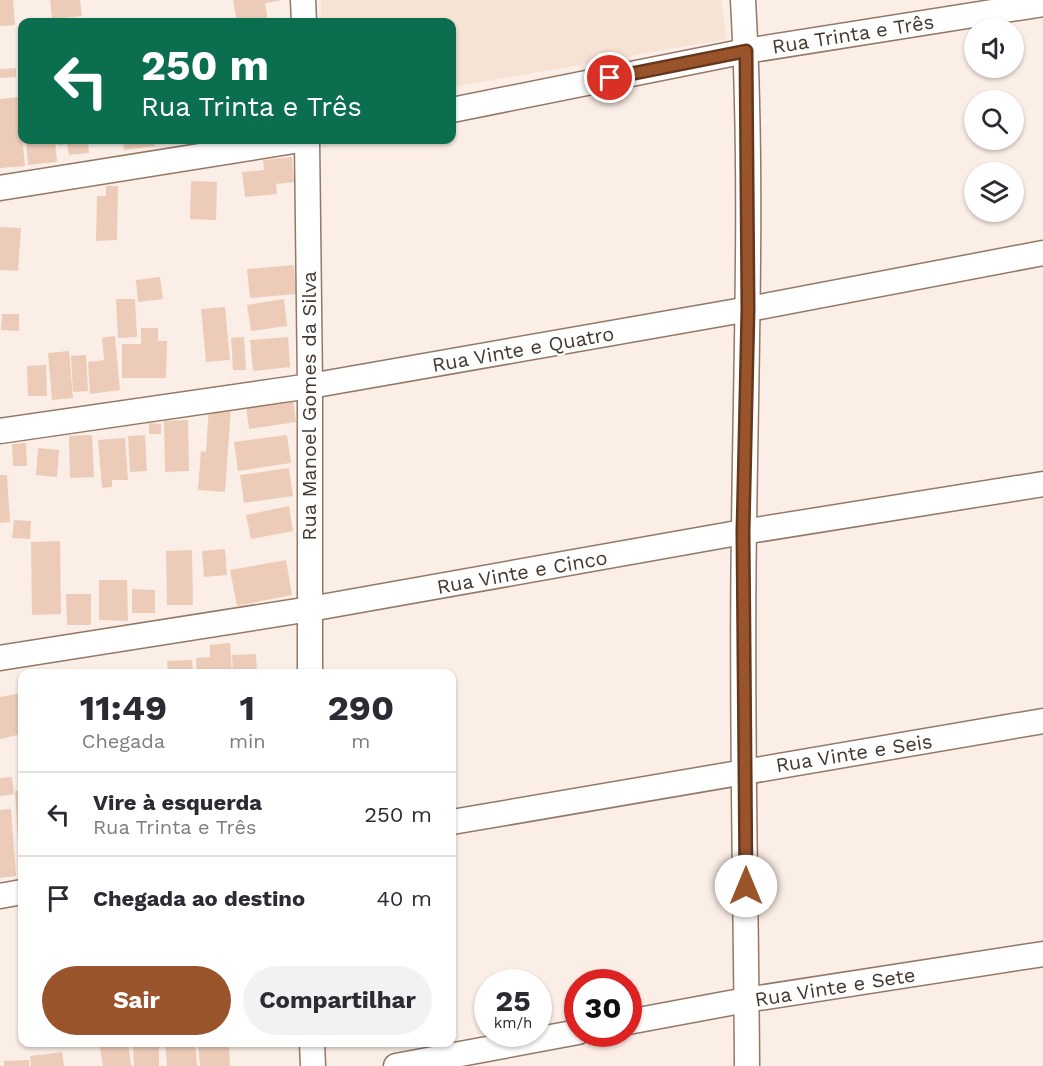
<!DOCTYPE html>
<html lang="pt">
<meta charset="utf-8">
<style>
body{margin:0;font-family:"Work Sans",sans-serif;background:#f2f2f3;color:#2b2b33;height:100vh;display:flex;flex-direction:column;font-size:22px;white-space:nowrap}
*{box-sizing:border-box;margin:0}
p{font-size:20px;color:#7c7c81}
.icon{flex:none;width:33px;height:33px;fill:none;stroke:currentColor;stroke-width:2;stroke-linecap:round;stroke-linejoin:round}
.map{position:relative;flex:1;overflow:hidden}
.sheet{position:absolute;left:18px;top:669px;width:438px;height:378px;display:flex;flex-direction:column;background:#fff;border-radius:12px;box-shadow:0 2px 4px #0004}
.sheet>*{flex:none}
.top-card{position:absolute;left:18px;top:18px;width:438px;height:126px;border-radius:12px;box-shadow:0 2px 4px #0004;background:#0b6e4f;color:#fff;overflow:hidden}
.tools{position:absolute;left:964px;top:18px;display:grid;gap:12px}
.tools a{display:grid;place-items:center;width:60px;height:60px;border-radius:50%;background:#fff;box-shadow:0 2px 4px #0004;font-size:30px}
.speed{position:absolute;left:474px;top:969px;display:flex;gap:12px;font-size:30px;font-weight:700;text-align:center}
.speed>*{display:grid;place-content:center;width:78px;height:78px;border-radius:50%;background:#fff;box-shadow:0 2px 4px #0004;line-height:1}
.speed small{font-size:15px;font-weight:400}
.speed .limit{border:9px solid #d22;background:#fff;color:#111}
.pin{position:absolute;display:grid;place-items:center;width:51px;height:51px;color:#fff;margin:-26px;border:3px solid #fff;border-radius:50%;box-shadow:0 2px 6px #0007}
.me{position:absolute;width:66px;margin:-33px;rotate:0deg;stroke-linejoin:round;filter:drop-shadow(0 0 4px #0008)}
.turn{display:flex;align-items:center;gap:21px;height:126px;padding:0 24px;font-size:27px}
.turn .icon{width:78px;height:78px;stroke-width:2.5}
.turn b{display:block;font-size:42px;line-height:51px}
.eta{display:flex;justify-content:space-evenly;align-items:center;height:102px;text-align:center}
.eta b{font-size:36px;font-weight:700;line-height:42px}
.cta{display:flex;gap:12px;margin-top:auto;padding:12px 24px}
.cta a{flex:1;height:69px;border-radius:36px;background:#9a542c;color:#fff;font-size:24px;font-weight:700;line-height:69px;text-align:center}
.cta a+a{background:#f2f2f3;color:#2b2b33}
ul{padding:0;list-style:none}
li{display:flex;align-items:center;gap:18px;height:84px;padding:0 24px;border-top:2px solid #e1e1e2}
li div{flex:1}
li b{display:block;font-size:22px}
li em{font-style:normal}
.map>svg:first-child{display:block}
</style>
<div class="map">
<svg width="1043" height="1066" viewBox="0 0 1043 1066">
<rect width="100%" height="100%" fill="#fbeee6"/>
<path fill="#f7e3d4" d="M321 0H721L727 39 452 87V22H321Z"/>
<g fill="#ecccb8">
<path d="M0 0H13L15 25 0 26Z"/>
<path d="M50 0H80L82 16 52 19Z"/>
<path d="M233 0H279V1L265 3 268 22H237Z"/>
<path d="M16 68V77L0 78V69Z"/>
<path d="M18 97 25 166 0 168V99Z"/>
<path d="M26 140H55L57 162 28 165Z"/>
<path d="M59 140H88L89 153 69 155 67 144 59 145Z"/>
<path d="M123 140H154L155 146 124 150Z"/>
<path d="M292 157 294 182 276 184 277 194 245 197 242 172 264 170 263 160Z"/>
<path d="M191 181 217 182 216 220 190 219Z"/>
<path d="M106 186H118L117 240 96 241 97 196H106Z"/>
<path d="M0 227 21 228 18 271 0 270Z"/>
<path d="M294 265 296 294 250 298 247 269Z"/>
<path d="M160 277 163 299 138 302 136 280Z"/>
<path d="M116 299H135L137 337 118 338Z"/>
<path d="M284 299 287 326 251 331 247 305Z"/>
<path d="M225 307 230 360 206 362 201 309Z"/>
<path d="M2 314H19V331L1 330Z"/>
<path d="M141 328H158V341H167L166 378H122V344H141Z"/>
<path d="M115 336 120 390 90 394 88 362 104 360 102 338Z"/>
<path d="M244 337 246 370H233L231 338Z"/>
<path d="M288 337 290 367 253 371 250 340Z"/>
<path d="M69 351 73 398 52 400 48 353Z"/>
<path d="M86 355 88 391 73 392 71 356Z"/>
<path d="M46 365 47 396H28L27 366Z"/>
<path d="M293 399 296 422 249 429 246 406Z"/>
<path d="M209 406 231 407 225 492 198 490 201 451 206 452Z"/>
<path d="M188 420 189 471 165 472 164 421Z"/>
<path d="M149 423 161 424V434H149Z"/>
<path d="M92 435 94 477 70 478 69 436Z"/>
<path d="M145 435 147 471 130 472 128 436Z"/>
<path d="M287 435 291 463 238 471 234 442Z"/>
<path d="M125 438 128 480H112V487L102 488 98 440Z"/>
<path d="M26 443 27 466H13L12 444Z"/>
<path d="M38 448 59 450 57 477 36 475Z"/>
<path d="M289 468 293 496 244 503 240 475Z"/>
<path d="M0 475H7L10 522 0 523Z"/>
<path d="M289 506 293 531 251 539 246 515Z"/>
<path d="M14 520 31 521 30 539 12 538Z"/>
<path d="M60 541 61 614 32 615 31 542Z"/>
<path d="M225 549 227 575 204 577 202 551Z"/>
<path d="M192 550 193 605H167L166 551Z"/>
<path d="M286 560 292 595 237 606 230 570Z"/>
<path d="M99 580H127L128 621 99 620Z"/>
<path d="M132 589 155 590V613H132Z"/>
<path d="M66 594H91V625H67Z"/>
<path d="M230 643 232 674H197L196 658 210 657V645Z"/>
<path d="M256 654 257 674H233L232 655Z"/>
<path d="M192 660 193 674H168L167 661Z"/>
<path d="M22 693V734L0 739V697Z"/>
<path d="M12 777 14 794 0 796V778Z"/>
<path d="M15 791H22V856H19Z"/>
<path d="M11 809 16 876 0 878V810Z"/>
<path d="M99 1042H128L131 1066H103Z"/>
<path d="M133 1042H159V1066H134Z"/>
<path d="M165 1042H195L197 1066H167Z"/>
<path d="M198 1042H229L230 1066H200Z"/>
<path d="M62 1052 64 1066H31L30 1056Z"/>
<path d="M29 1060V1066H4V1061Z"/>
</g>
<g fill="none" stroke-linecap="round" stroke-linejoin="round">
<defs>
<g id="street">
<path d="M303 0 304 22"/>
<path d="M743 0C753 177 746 354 744 530 741 709 746 888 747 1066"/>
<path d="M452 110 746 51 1043 4"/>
<path d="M307 140 310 386V674"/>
<path d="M0 188 300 140"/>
<path d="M0 431 310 386 749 309 1043 253"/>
<path d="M0 658 310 609 743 532 1043 484"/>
<path d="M452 822 1043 721"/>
<path d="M0 896 22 892"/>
<path d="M628 1022 746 1000 1043 954"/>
<path d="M312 1042 313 1066"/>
<path d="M396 1066 578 1032"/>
</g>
</defs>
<use href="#street" stroke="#947865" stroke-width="27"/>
<use href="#street" stroke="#fff" stroke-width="24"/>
</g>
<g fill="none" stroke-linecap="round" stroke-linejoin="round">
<defs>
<path id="route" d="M610 78 746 51 748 309 743 532 746 886"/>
</defs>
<use href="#route" stroke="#64371d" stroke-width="15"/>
<use href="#route" stroke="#9a542c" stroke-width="10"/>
</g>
<g text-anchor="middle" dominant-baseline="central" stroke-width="5" stroke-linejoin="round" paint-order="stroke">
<g font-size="20" fill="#44382f" stroke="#fefefe">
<text transform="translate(853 34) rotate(-9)">Rua Trinta e Três</text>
<text transform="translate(523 349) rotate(-10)">Rua Vinte e Quatro</text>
<text transform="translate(309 406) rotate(-90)">Rua Manoel Gomes da Silva</text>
<text transform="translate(522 572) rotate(-10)">Rua Vinte e Cinco</text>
<text transform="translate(854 753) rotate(-9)">Rua Vinte e Seis</text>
<text transform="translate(835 987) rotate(-9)">Rua Vinte e Sete</text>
</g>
</g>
</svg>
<div class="tools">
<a><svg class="icon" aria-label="sound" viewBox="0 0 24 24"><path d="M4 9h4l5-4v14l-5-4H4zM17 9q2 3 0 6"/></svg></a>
<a><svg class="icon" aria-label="search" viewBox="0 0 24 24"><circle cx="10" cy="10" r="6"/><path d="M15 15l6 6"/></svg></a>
<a><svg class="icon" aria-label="layers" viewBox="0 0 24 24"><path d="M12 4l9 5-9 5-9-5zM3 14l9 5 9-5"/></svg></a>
</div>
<div class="speed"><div>25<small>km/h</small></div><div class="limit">30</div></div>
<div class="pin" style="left:610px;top:78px;background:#d93025"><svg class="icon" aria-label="arrive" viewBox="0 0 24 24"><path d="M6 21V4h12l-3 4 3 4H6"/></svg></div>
<svg class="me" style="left:746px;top:886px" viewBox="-20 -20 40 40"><circle r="19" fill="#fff"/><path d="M0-13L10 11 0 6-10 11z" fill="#9a542c"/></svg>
<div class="top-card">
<div class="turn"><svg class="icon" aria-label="left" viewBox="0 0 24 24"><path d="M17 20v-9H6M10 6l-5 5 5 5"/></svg><div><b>250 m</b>Rua Trinta e Três</div></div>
</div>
<section class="sheet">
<div class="eta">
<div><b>11:49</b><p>Chegada</p></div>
<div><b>1</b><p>min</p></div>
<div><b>290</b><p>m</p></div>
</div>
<ul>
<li><svg class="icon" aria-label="left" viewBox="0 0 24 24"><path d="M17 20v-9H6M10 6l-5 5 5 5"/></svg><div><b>Vire à esquerda</b><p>Rua Trinta e Três</p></div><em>250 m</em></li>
<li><svg class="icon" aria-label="arrive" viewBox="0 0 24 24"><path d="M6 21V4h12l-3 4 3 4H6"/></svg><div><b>Chegada ao destino</b></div><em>40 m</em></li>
</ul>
<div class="cta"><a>Sair</a><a>Compartilhar</a></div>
</section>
</div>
